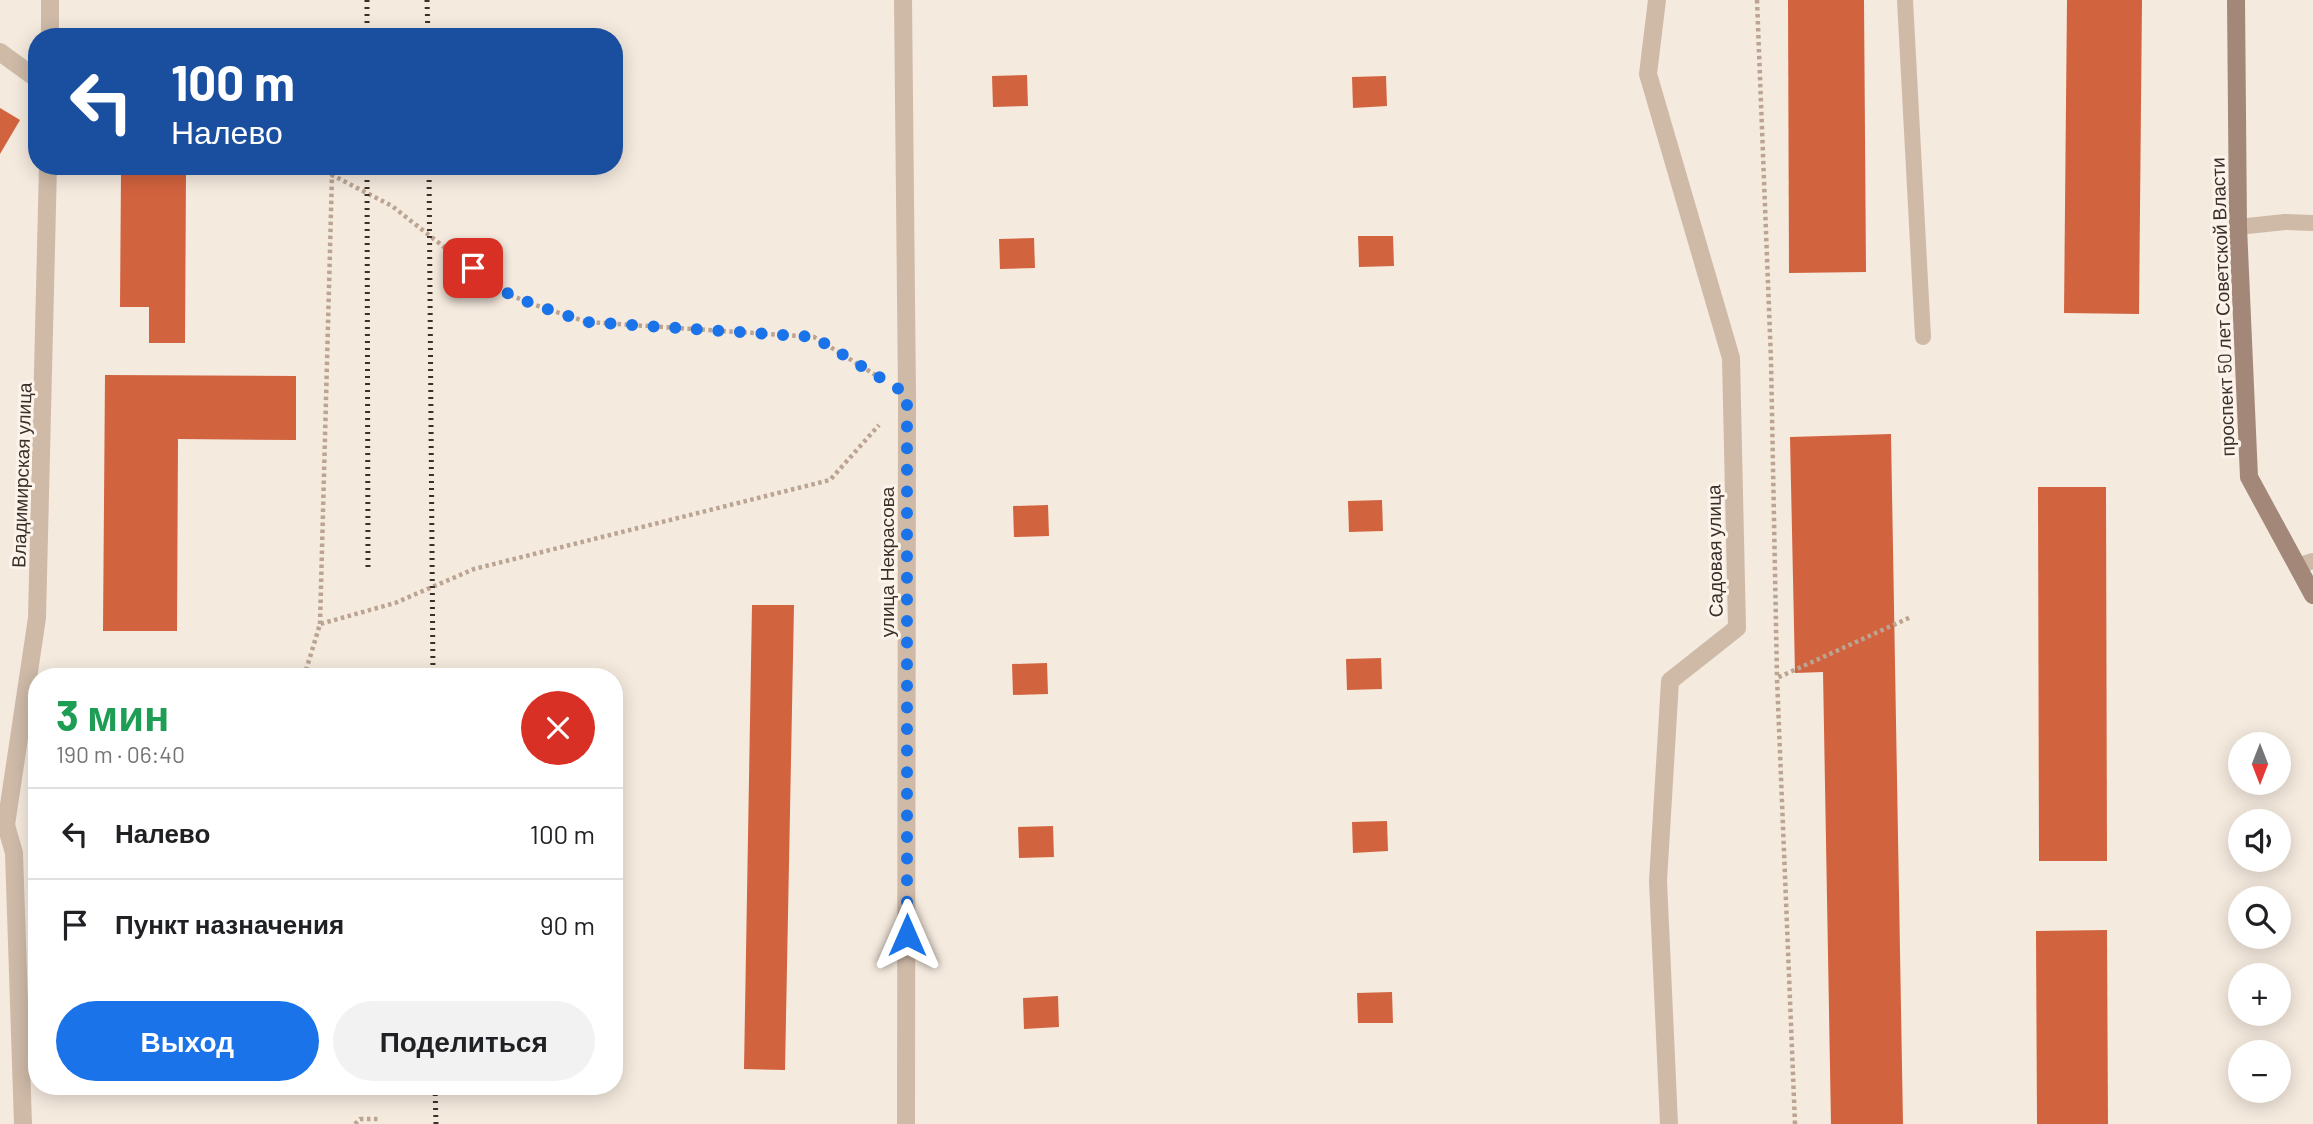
<!DOCTYPE html>
<html lang="ru">
<meta charset="utf-8">
<style>
body{margin:0;font-family:Barlow,sans-serif;background:#f2f2f2;color:#202124;height:100vh;display:flex;flex-direction:column;font-size:26px;white-space:nowrap}
*{box-sizing:border-box;margin:0}
p{font-size:23px;color:#757577}
.icon{flex:none;width:38px;height:38px;fill:none;stroke:currentColor;stroke-width:2;stroke-linecap:round;stroke-linejoin:round}
.map{position:relative;flex:1;overflow:hidden}
.side{position:absolute;left:28px;top:668px;width:595px;height:427px;display:flex;flex-direction:column;background:#fff;border-radius:28px;box-shadow:0 4px 18px #0003}
.side>*{flex:none}
.guide{position:absolute;left:28px;top:28px;width:595px;height:147px;border-radius:28px;box-shadow:0 4px 18px #0003;background:#1a4fa0;color:#fff;overflow:hidden}
.needle{width:46px;rotate:180deg}
.fabs{position:absolute;left:2228px;top:732px;display:grid;gap:14px}
.fabs a{display:grid;place-items:center;width:63px;height:63px;border-radius:50%;background:#fff;box-shadow:0 4px 18px #0003;font-size:35px}
.pin{position:absolute;display:grid;place-items:center;width:60px;height:60px;color:#fff;margin:-30px;border-radius:14px;box-shadow:0 4px 10px #0006}
.me{position:absolute;width:77px;margin:-38px;rotate:0deg;stroke-linejoin:round;filter:drop-shadow(0 0 5px #0008)}
.turn{display:flex;align-items:center;gap:24px;height:147px;padding:0 28px;font-size:32px}
.turn .icon{width:91px;height:91px;stroke-width:2.5}
.turn b{display:block;font-size:49px;line-height:60px}
.round{display:grid;place-items:center;flex:none;width:74px;height:74px;border-radius:37px;background:#f2f2f2}
.head{display:flex;align-items:center;justify-content:space-between;height:119px;padding:0 28px}
h1{font-size:42px;font-weight:700;line-height:52px;color:#1e9e55}
.primary-button{display:flex;gap:14px;margin-top:auto;padding:14px 28px}
.primary-button a{flex:1;height:80px;border-radius:42px;background:#1a73e8;color:#fff;font-size:28px;font-weight:700;line-height:80px;text-align:center}
.primary-button a+a{background:#f2f2f2;color:#202124}
ul{padding:0;list-style:none}
li{display:flex;align-items:center;gap:21px;height:91px;padding:0 28px;border-top:2px solid #e0e0e0}
li div{flex:1}
li b{display:block;font-size:26px}
li em{font-style:normal}
.map>svg:first-child{display:block}
</style>
<div class="map">
<svg width="2313" height="1124" viewBox="0 0 2313 1124">
<rect width="100%" height="100%" fill="#f5eade"/>
<g fill="#d2633f">
<path d="M1788 0H1864L1866 272 1789 273Z"/>
<path d="M2067 0H2142L2139 314 2064 313Z"/>
<path d="M1027 75 1028 106 993 107 992 76Z"/>
<path d="M1386 76 1387 106 1353 108 1352 77Z"/>
<path d="M0 108 20 120 0 154Z"/>
<path d="M121 172H186L185 343H149V307H120Z"/>
<path d="M1358 236H1393L1394 266 1359 267Z"/>
<path d="M1034 238 1035 268 1000 269 999 239Z"/>
<path d="M105 375 296 376V440L178 439 177 631H103Z"/>
<path d="M1891 434 1903 1124H1831L1823 672 1795 673 1790 437Z"/>
<path d="M2038 487H2106L2107 861H2039Z"/>
<path d="M1382 500 1383 531 1349 532 1348 501Z"/>
<path d="M1048 505 1049 536 1014 537 1013 506Z"/>
<path d="M752 605H794L785 1070 744 1069Z"/>
<path d="M1381 658 1382 689 1347 690 1346 659Z"/>
<path d="M1047 663 1048 694 1013 695 1012 664Z"/>
<path d="M51 673 133 674V677H51Z"/>
<path d="M1387 821 1388 851 1353 853 1352 822Z"/>
<path d="M1053 826 1054 857 1019 858 1018 827Z"/>
<path d="M2107 930 2108 1124H2037L2036 931Z"/>
<path d="M1392 992 1393 1023H1358L1357 993Z"/>
<path d="M1058 996 1059 1027 1024 1029 1023 998Z"/>
</g>
<g fill="none" stroke-linecap="round" stroke-linejoin="round">
<g stroke="#bba492" stroke-width="4.5" stroke-dasharray="3.5 3.5" stroke-linecap="butt">
<path d="M1757 0 1771 360 1777 678"/>
<path d="M320 166 332 175 392 206 500 291 535 305 587 322 814 337 882 379"/>
<path d="M320 624 332 175"/>
<path d="M304 677 320 624 395 603 474 569 830 480 879 425"/>
<path d="M355 1124 360 1119H378"/>
<path d="M1795 1124 1777 678 1911 617"/>
</g>
<g stroke="#cfbaa8" stroke-width="16">
<path d="M1905 0 1923 337"/>
<path d="M2238 227 2285 222 2313 223"/>
<path d="M2297 566 2313 561"/>
</g>
<g stroke="#cfbaa8" stroke-width="18">
<path d="M1657 0 1648 74 1731 358 1737 628 1670 681 1658 881 1669 1124"/>
<path d="M50 37V0"/>
<path d="M0 52 37 79"/>
<path d="M6 825 37 618 48 166"/>
</g>
<g stroke="#cfbaa8" stroke-width="18">
<path d="M903 0 907 395 906 1124"/>
<path d="M0 821 6 825 14 853 23 1124"/>
</g>
<path stroke="#a38879" stroke-width="18" d="M2236 0 2238 227 2249 477 2313 595"/>
<g stroke="#3b2f29" stroke-width="5" stroke-dasharray="2 5" stroke-linecap="butt">
<path d="M367 0V37"/>
<path d="M427 0 428 37"/>
<path d="M367 166 368 572"/>
<path d="M429 166 433 677"/>
<path d="M435 1087 436 1124"/>
</g>
</g>
<g fill="none" stroke-linecap="round" stroke-linejoin="round">
<path stroke="#1a73e8" stroke-width="12" stroke-dasharray="0 21.6" d="M473 268 500 290 535 305 587 322 814 337 907 394V935"/>
</g>
<g text-anchor="middle" dominant-baseline="central" stroke-width="6" stroke-linejoin="round" paint-order="stroke">
<g font-size="19" fill="#3b2f29" stroke="#fcf4eb">
<text transform="translate(2222 307) rotate(-92)">проспект 50 лет Советской Власти</text>
<text transform="translate(21 475) rotate(-88)">Владимирская улица</text>
<text transform="translate(1714 551) rotate(-91)">Садовая улица</text>
<text transform="translate(886 562) rotate(-90)">улица Некрасова</text>
</g>
</g>
</svg>
<div class="fabs">
<a><svg class="needle" viewBox="-14 -14 28 28"><path d="M0-13l5 13h-10z" fill="#e53935"/><path d="M0 13l5-13h-10z" fill="#757577"/></svg></a>
<a><svg class="icon" aria-label="sound" viewBox="0 0 24 24"><path d="M4 9h4l5-4v14l-5-4H4zM17 9q2 3 0 6"/></svg></a>
<a><svg class="icon" aria-label="search" viewBox="0 0 24 24"><circle cx="10" cy="10" r="6"/><path d="M15 15l6 6"/></svg></a>
<a>+</a>
<a>−</a>
</div>
<div class="pin" style="left:473px;top:268px;background:#d93025"><svg class="icon" aria-label="arrive" viewBox="0 0 24 24"><path d="M6 21V4h12l-3 4 3 4H6"/></svg></div>
<svg class="me" style="left:907px;top:935px" viewBox="-20 -20 40 40"><path d="M0-17L14 15 0 8-14 15z" fill="#1a73e8" stroke="#fff" stroke-width="4"/></svg>
<div class="guide">
<div class="turn"><svg class="icon" aria-label="left" viewBox="0 0 24 24"><path d="M17 20v-9H6M10 6l-5 5 5 5"/></svg><div><b>100 m</b>Налево</div></div>
</div>
<section class="side">
<div class="head"><div><h1>3 мин</h1><p>190 m · 06:40</p></div><a class="round" style="background:#d93025;color:#fff"><svg class="icon" aria-label="close" viewBox="0 0 24 24"><path d="M6 6l12 12M18 6L6 18"/></svg></a></div>
<ul>
<li><svg class="icon" aria-label="left" viewBox="0 0 24 24"><path d="M17 20v-9H6M10 6l-5 5 5 5"/></svg><div><b>Налево</b></div><em>100 m</em></li>
<li><svg class="icon" aria-label="arrive" viewBox="0 0 24 24"><path d="M6 21V4h12l-3 4 3 4H6"/></svg><div><b>Пункт назначения</b></div><em>90 m</em></li>
</ul>
<div class="primary-button"><a>Выход</a><a>Поделиться</a></div>
</section>
</div>
